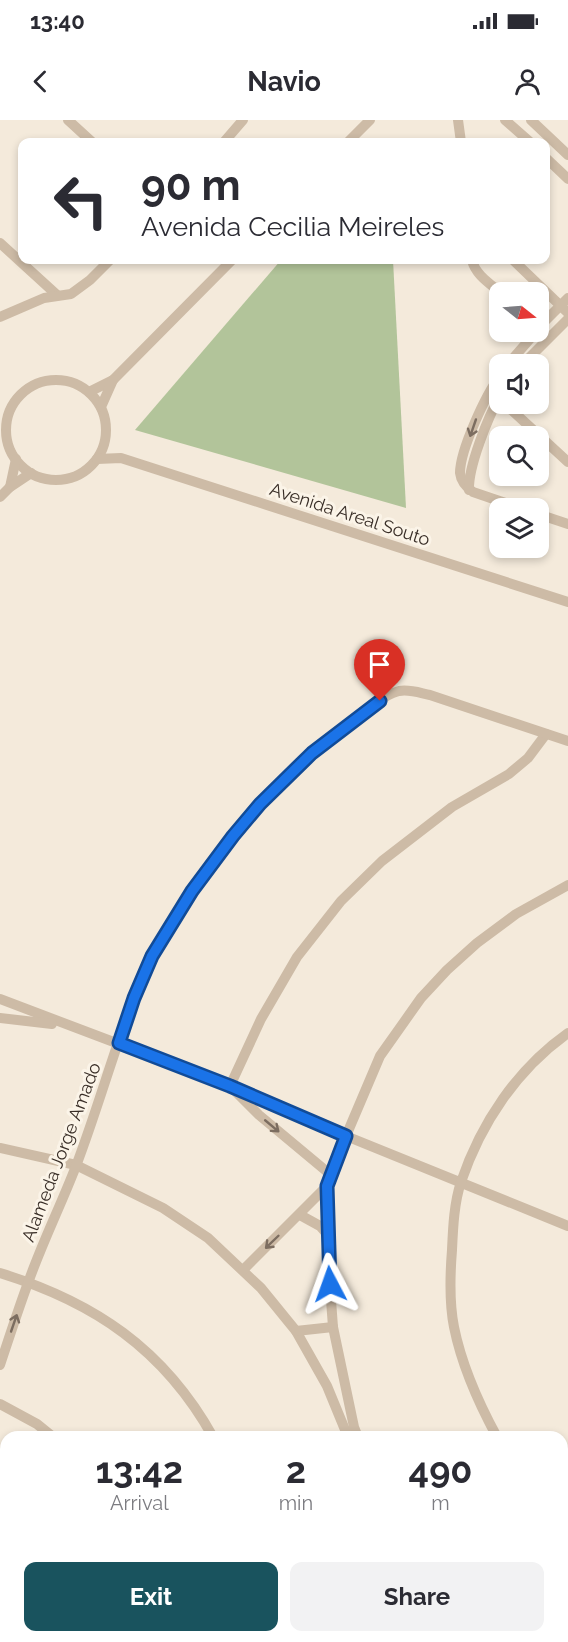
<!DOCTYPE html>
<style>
body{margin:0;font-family:Raleway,sans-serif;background:#f2f2f3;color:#2b2b33;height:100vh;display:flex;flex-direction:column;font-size:22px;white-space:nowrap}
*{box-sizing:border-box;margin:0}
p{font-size:20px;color:#7c7c81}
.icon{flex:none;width:33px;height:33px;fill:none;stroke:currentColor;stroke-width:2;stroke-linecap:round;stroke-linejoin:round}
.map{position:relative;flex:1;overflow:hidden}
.panel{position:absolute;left:0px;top:1311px;width:568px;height:212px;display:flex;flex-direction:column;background:#fff;border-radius:18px 18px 0 0;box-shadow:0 3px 9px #0003}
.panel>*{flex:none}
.hud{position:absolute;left:18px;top:18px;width:532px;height:126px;border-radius:12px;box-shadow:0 3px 9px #0003;background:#fff;color:#2b2b33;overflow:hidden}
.needle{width:39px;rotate:107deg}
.tools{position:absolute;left:489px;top:162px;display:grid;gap:12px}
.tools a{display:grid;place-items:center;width:60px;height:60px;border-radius:12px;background:#fff;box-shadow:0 3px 9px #0003;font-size:30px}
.pin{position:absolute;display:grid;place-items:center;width:51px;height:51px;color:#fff;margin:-62px -26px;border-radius:50% 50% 50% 0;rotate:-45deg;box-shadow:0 0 6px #0007}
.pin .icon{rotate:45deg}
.me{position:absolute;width:66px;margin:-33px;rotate:356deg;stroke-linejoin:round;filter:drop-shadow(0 0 4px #0008)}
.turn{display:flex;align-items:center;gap:21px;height:126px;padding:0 24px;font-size:27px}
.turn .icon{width:78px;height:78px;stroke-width:2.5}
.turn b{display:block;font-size:42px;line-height:51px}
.eta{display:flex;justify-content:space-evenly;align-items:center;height:102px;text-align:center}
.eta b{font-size:36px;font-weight:700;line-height:42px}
.button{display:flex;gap:12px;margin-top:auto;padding:12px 24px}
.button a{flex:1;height:69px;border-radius:12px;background:#19535e;color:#fff;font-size:24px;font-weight:700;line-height:69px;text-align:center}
.button a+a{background:#f2f2f3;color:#2b2b33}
.status{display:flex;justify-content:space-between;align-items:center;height:42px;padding:0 30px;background:#fff;direction:ltr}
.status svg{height:16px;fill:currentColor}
header{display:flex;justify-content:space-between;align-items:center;height:78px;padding:0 24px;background:#fff;font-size:27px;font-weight:700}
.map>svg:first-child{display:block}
</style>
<div class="status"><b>13:40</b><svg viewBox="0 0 49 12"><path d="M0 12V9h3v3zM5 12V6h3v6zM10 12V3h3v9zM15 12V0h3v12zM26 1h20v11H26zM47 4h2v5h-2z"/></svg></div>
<header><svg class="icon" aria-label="back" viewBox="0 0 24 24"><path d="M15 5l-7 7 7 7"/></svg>Navio<svg class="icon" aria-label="person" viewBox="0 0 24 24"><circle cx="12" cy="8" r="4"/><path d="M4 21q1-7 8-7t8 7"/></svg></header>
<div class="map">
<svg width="568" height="1522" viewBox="0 0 568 1522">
<rect width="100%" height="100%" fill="#f4eadb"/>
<path fill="#b2c49a" d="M281 140H393L406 388 135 310Z"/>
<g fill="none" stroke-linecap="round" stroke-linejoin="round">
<g stroke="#cdbba6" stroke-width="10">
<path d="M68 0 92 22"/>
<path d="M458 0 461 22"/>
<path d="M505 0 530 22"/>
<path d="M531 0 568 35"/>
<path d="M224 22 243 0"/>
<path d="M348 22 370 0"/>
<path d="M546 38 568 59"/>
<path d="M0 123 57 175"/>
<path d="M472 140C475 154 489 163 500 172"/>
<path d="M513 140 568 193"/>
<path d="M0 197 44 178 71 174 90 160 110 140"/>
<path d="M538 208 568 178"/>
<path d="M508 244 536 212"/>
<path d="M523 244 568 199"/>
<path d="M500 256C486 274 460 330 460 353 461 362 466 367 473 372L520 388"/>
<circle cx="56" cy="310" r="50"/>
<path d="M89 272 113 260 232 140"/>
<path d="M505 284 568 342"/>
<path d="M101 287 113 260"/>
<path d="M97 339 121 338 568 482"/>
<path d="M10 367 16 339"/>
<path d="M469 370C468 347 488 297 500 276"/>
<path d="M0 377 10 367 31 353"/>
<path d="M538 394 568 404"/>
<path d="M0 879 230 966 346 1016 568 1106"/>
<path d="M0 898 52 904"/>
<path d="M0 1028 76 1045 163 1088 208 1118 261 1168 296 1211 327 1266 348 1317"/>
<path d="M331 1055 259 995 230 966 261 899 297 837 341 781 382 741 452 687 509 654 528 638 546 614"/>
<path d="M300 1095 320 1106 327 1114"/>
<path d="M243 1150 327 1066"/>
<path d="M0 1153C94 1182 164 1229 213 1317"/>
<path d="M296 1211 333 1207"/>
<path d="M0 1245C9 1218 18 1190 28 1163 42 1123 61 1085 76 1046 97 991 113 933 134 878 170 784 256 676 336 615 352 602 379 576 399 571 410 569 420 573 430 575L568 621"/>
<path d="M0 1284 37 1304 53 1317"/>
<path d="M358 1317 354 1307 333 1207 327 1126V1066L346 1016 380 936 421 878 447 850 477 823 516 794 568 765"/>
<path d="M497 1317C478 1282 462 1247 454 1207 449 1182 450 1155 452 1130 453 1108 454 1083 461 1062 481 1003 517 949 568 913"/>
<path d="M0 1370 6 1372"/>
<path d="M562 1383 568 1387"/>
<path d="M562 1436 568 1411"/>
<path d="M0 1465 6 1467"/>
<path d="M142 1516 157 1522"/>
<path d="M399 1516 414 1522"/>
</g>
</g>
<defs><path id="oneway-shaft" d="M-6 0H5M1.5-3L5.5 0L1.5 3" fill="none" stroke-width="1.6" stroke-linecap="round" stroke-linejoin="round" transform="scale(1.5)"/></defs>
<g stroke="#7c6d60">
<use href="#oneway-shaft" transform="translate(473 308) rotate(109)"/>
<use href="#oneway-shaft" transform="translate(272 1006) rotate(40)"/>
<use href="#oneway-shaft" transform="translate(272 1122) rotate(136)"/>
<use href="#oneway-shaft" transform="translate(14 1203) rotate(-71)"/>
</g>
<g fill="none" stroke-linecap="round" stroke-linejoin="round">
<defs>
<path id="route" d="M330 1164 327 1066 346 1016 230 966 119 923 134 878 152 836 192 771 233 716 260 684 312 633 380 581"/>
</defs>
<use href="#route" stroke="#114b97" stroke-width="15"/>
<use href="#route" stroke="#1a73e8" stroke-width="10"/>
</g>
<g text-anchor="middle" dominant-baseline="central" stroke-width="6" stroke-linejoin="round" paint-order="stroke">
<g font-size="18" fill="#392e27" stroke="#fbf4e8">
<text transform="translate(350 394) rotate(18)">Avenida Areal Souto</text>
<text transform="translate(61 1032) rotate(-69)">Alameda Jorge Amado</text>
</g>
</g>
</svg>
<div class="tools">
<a><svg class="needle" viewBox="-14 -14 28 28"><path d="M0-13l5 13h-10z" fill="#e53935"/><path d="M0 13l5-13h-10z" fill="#7c7c81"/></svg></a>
<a><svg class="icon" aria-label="sound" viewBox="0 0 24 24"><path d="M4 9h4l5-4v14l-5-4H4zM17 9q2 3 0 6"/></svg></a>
<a><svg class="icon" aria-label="search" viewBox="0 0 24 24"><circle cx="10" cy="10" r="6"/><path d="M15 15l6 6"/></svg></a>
<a><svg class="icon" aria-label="layers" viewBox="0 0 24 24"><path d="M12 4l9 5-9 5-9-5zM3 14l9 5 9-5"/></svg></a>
</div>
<div class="pin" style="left:380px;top:581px;background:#d93025"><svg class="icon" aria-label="arrive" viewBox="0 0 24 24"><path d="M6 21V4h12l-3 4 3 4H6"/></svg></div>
<svg class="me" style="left:330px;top:1164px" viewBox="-20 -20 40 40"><path d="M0-17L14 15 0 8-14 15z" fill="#1a73e8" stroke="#fff" stroke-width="4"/></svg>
<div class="hud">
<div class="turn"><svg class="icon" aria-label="left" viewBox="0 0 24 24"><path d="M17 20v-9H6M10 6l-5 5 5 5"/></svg><div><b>90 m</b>Avenida Cecilia Meireles</div></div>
</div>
<section class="panel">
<div class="eta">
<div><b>13:42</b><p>Arrival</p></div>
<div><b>2</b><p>min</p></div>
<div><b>490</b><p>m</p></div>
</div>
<div class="button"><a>Exit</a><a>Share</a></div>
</section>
</div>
